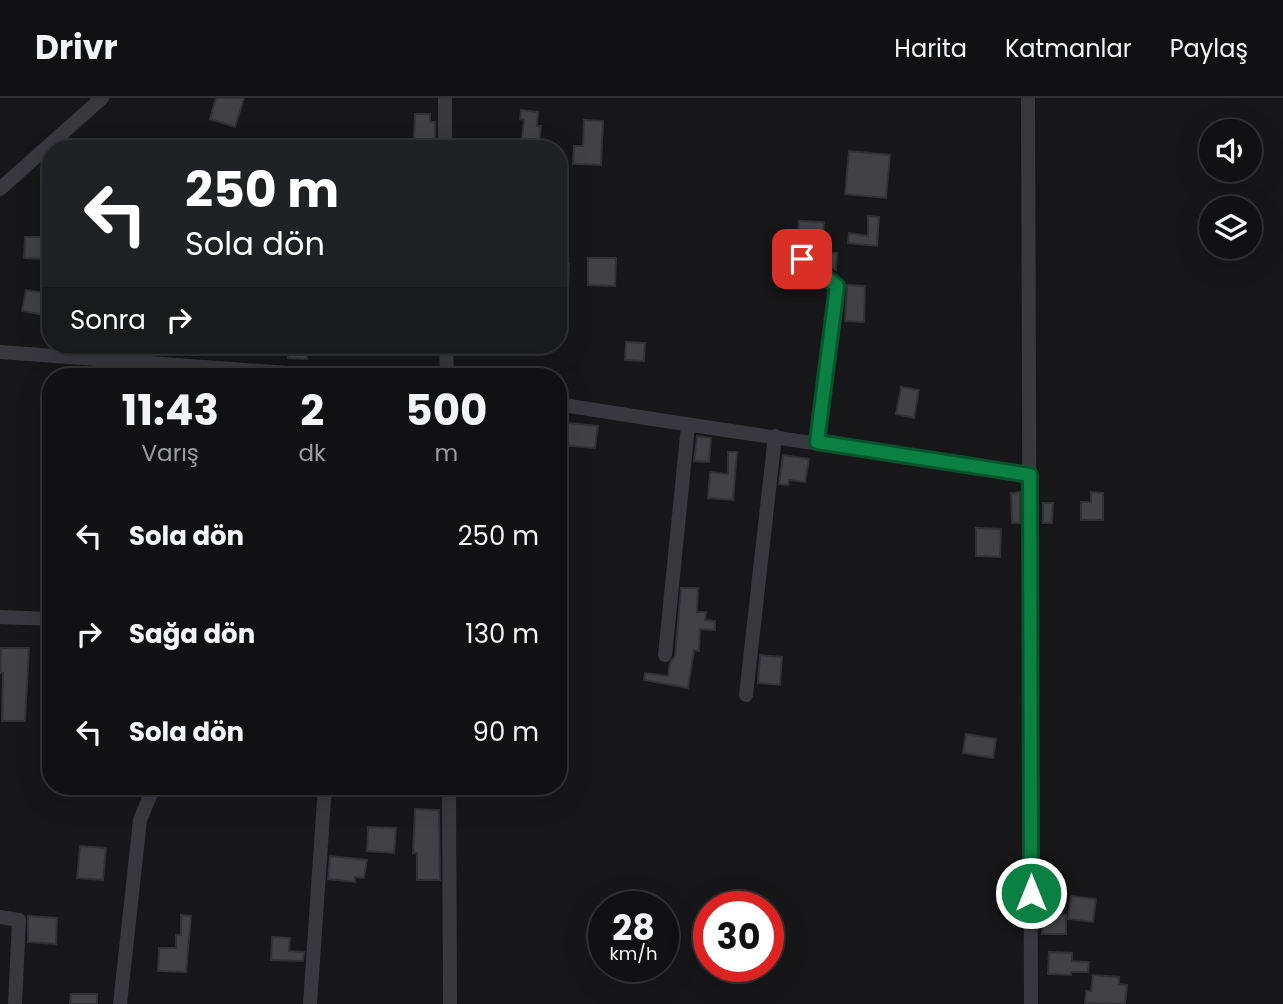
<!DOCTYPE html>
<html lang="tr">
<meta charset="utf-8">
<style>
body{margin:0;font-family:Poppins,sans-serif;background:#1e1f21;color:#f1f3f6;height:100vh;display:flex;flex-direction:column;font-size:26px;white-space:nowrap}
*{box-sizing:border-box;margin:0}
p{font-size:23px;color:#9c9da0}
.icon{flex:none;width:38px;height:38px;fill:none;stroke:currentColor;stroke-width:2;stroke-linecap:round;stroke-linejoin:round}
.map{position:relative;flex:1;overflow:hidden}
.drawer{position:absolute;left:42px;top:270px;width:525px;height:427px;display:flex;flex-direction:column;background:#111113;border-radius:28px;box-shadow:0 7px 28px #0002,0 0 0 2px #303133}
.drawer>*{flex:none}
.banner{position:absolute;left:42px;top:42px;width:525px;height:214px;border-radius:28px;box-shadow:0 7px 28px #0002,0 0 0 2px #303133;background:#202124;color:#fff;overflow:hidden}
.tools{position:absolute;left:1199px;top:21px;display:grid;gap:14px}
.tools a{display:grid;place-items:center;width:63px;height:63px;border-radius:50%;background:#111113;box-shadow:0 7px 28px #0002,0 0 0 2px #303133;font-size:35px}
.speed{position:absolute;left:588px;top:793px;display:flex;gap:14px;font-size:35px;font-weight:700;text-align:center}
.speed>*{display:grid;place-content:center;width:91px;height:91px;border-radius:50%;background:#111113;box-shadow:0 7px 28px #0002,0 0 0 2px #303133;line-height:1}
.speed small{font-size:18px;font-weight:400}
.speed .limit{border:10px solid #d22;background:#fff;color:#111}
.pin{position:absolute;display:grid;place-items:center;width:60px;height:60px;color:#fff;margin:-30px;border-radius:14px;box-shadow:0 4px 10px #0006}
.me{position:absolute;width:77px;margin:-38px;rotate:0deg;stroke-linejoin:round;filter:drop-shadow(0 0 5px #0008)}
.turn{display:flex;align-items:center;gap:24px;height:147px;padding:0 28px;font-size:32px}
.turn .icon{width:91px;height:91px;stroke-width:2.5}
.turn b{display:block;font-size:49px;line-height:60px}
.then{display:flex;align-items:center;height:66px;padding:0 28px;background:#0003;gap:14px;font-size:26px}
.eta{display:flex;justify-content:space-evenly;align-items:center;height:119px;text-align:center}
.eta b{font-size:42px;font-weight:700;line-height:49px}
ul{padding:0;list-style:none}
li{display:flex;align-items:center;gap:21px;height:98px;padding:0 28px}
li div{flex:1}
li b{display:block;font-size:26px}
li em{font-style:normal}
header{display:flex;align-items:center;gap:42px;box-sizing:border-box;height:98px;padding:0 35px;background:#111113;border-bottom:2px solid #303133}
header strong{font-size:33px}
nav{display:flex;gap:38px;margin-inline-start:auto;font-size:24px}
.map>svg:first-child{display:block}
</style>
<header>
<strong>Drivr</strong>
<nav><a>Harita</a><a>Katmanlar</a><a>Paylaş</a></nav>
</header>
<div class="map">
<svg width="1283" height="906" viewBox="0 0 1283 906">
<rect width="100%" height="100%" fill="#171719"/>
<g fill="#414146" stroke="#313135" stroke-width="2">
<path d="M216 0H244L235 29 210 21Z"/>
<path d="M521 12 538 14 537 28H541L538 51H521L524 22 520 21Z"/>
<path d="M415 16H430V24H435V43L414 42Z"/>
<path d="M584 22 603 23 601 67 573 66 574 48H583Z"/>
<path d="M849 53 890 57 886 100 845 96Z"/>
<path d="M868 118 879 119 877 148 848 145 849 135 868 138Z"/>
<path d="M799 123 824 124 823 149 798 148Z"/>
<path d="M25 139H50L49 161 24 160Z"/>
<path d="M828 154 837 155 836 172 827 168Z"/>
<path d="M588 160H616L615 188 588 187Z"/>
<path d="M558 165 569 166 568 190 558 189Z"/>
<path d="M847 187 865 188 864 224 845 223Z"/>
<path d="M26 192 49 196 45 217 22 213Z"/>
<path d="M626 244 645 245 644 263 625 262Z"/>
<path d="M289 247H307V261L288 260Z"/>
<path d="M495 269 522 273V278H494Z"/>
<path d="M901 289 919 292 914 320 896 316Z"/>
<path d="M559 324 598 328 595 350 558 347Z"/>
<path d="M697 338 711 340 709 364 694 363Z"/>
<path d="M728 354H737L733 402 708 400 710 374 728 376Z"/>
<path d="M783 357 809 361 805 384 789 382 788 387 779 386Z"/>
<path d="M1020 394V425H1012L1011 395Z"/>
<path d="M1091 394 1103 395V422H1081V404H1091Z"/>
<path d="M1043 405H1053L1052 425H1043Z"/>
<path d="M976 430 1001 431 1000 459 976 458Z"/>
<path d="M681 490H698L697 514H706L705 522 715 523V532L700 531 699 553 694 552 688 590 644 582 645 575 668 578 670 565 675 558Z"/>
<path d="M1 550H29L25 623H2L3 575H0Z"/>
<path d="M760 557 782 559 780 587 758 585Z"/>
<path d="M966 636 996 641 993 660 963 655Z"/>
<path d="M415 711 439 712 440 782H417V755H413Z"/>
<path d="M368 729 396 730 394 755 367 753Z"/>
<path d="M80 748 106 750 103 782 77 780Z"/>
<path d="M330 758 367 762 364 780 355 779V784L328 781Z"/>
<path d="M1071 798 1096 801 1093 824 1068 821Z"/>
<path d="M1043 816 1066 817V836H1042Z"/>
<path d="M181 817 191 818 186 874 158 873 159 850H176V837H181Z"/>
<path d="M28 818 57 820 56 846 28 844Z"/>
<path d="M272 839 290 840 289 853 304 854 303 863 271 862Z"/>
<path d="M1049 854 1072 855V863L1089 864 1088 874H1071V877L1048 876Z"/>
<path d="M1093 877 1119 879V886L1127 887 1125 906 1085 905 1086 893H1091Z"/>
<path d="M71 896H97V906H70Z"/>
</g>
<g fill="none" stroke-linecap="round" stroke-linejoin="round">
<g stroke="#38383e" stroke-width="14">
<path d="M445 0V51"/>
<path d="M1028 0 1031 906"/>
<path d="M0 91 102 0"/>
<path d="M802 161 837 188 817 344"/>
<path d="M446 247 447 278"/>
<path d="M0 254 328 278"/>
<path d="M558 306C715 332 873 353 1030 377"/>
<path d="M0 519 51 521"/>
<path d="M665 557 688 328"/>
<path d="M746 597 775 338"/>
<path d="M449 688 450 906"/>
<path d="M0 819 19 822 15 906"/>
<path d="M120 906 140 722 154 688"/>
<path d="M310 906 325 688"/>
</g>
</g>
<g fill="none" stroke-linecap="round" stroke-linejoin="round">
<defs>
<path id="route" d="M802 161 837 188 817 344 1030 377 1031 795"/>
</defs>
<use href="#route" stroke="#07532c" stroke-width="18"/>
<use href="#route" stroke="#0b8043" stroke-width="12"/>
</g>
</svg>
<div class="tools">
<a><svg class="icon" aria-label="sound" viewBox="0 0 24 24"><path d="M4 9h4l5-4v14l-5-4H4zM17 9q2 3 0 6"/></svg></a>
<a><svg class="icon" aria-label="layers" viewBox="0 0 24 24"><path d="M12 4l9 5-9 5-9-5zM3 14l9 5 9-5"/></svg></a>
</div>
<div class="speed"><div>28<small>km/h</small></div><div class="limit">30</div></div>
<div class="pin" style="left:802px;top:161px;background:#d93025"><svg class="icon" aria-label="arrive" viewBox="0 0 24 24"><path d="M6 21V4h12l-3 4 3 4H6"/></svg></div>
<svg class="me" style="left:1031px;top:795px" viewBox="-20 -20 40 40"><circle r="17" fill="#0b8043" stroke="#fff" stroke-width="3"/><path d="M0-11L8 9 0 5-8 9z" fill="#fff"/></svg>
<div class="banner">
<div class="turn"><svg class="icon" aria-label="left" viewBox="0 0 24 24"><path d="M17 20v-9H6M10 6l-5 5 5 5"/></svg><div><b>250 m</b>Sola dön</div></div>
<div class="then">Sonra<svg class="icon" aria-label="right" viewBox="0 0 24 24"><path d="M7 20v-9h11M14 6l5 5-5 5"/></svg></div>
</div>
<section class="drawer">
<div class="eta">
<div><b>11:43</b><p>Varış</p></div>
<div><b>2</b><p>dk</p></div>
<div><b>500</b><p>m</p></div>
</div>
<ul>
<li><svg class="icon" aria-label="left" viewBox="0 0 24 24"><path d="M17 20v-9H6M10 6l-5 5 5 5"/></svg><div><b>Sola dön</b></div><em>250 m</em></li>
<li><svg class="icon" aria-label="right" viewBox="0 0 24 24"><path d="M7 20v-9h11M14 6l5 5-5 5"/></svg><div><b>Sağa dön</b></div><em>130 m</em></li>
<li><svg class="icon" aria-label="left" viewBox="0 0 24 24"><path d="M17 20v-9H6M10 6l-5 5 5 5"/></svg><div><b>Sola dön</b></div><em>90 m</em></li>
</ul>
</section>
</div>
